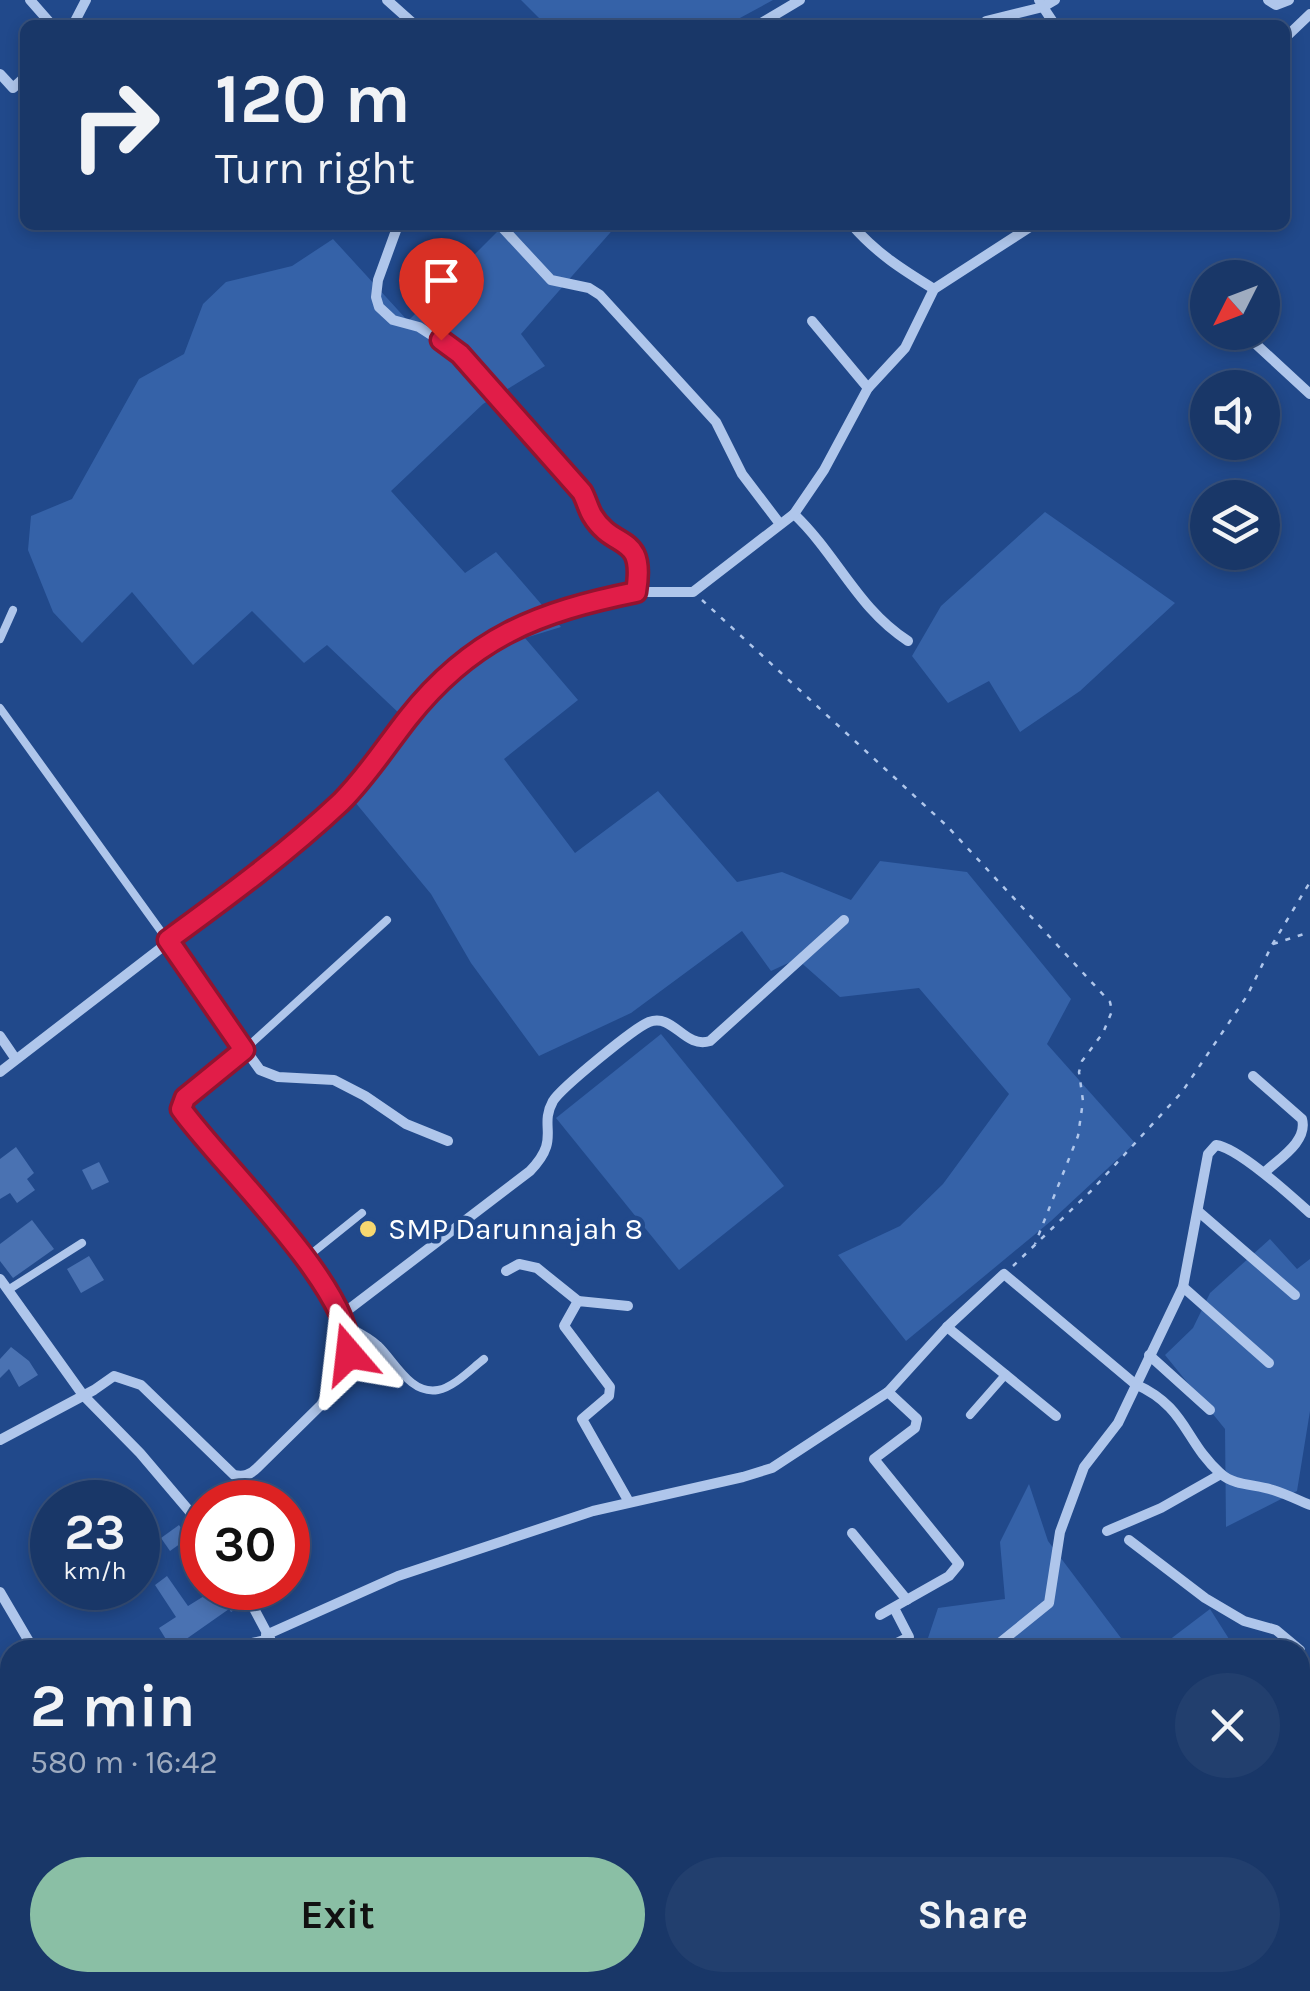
<!DOCTYPE html>
<meta charset="utf-8">
<style>
body{margin:0;font-family:Karla,sans-serif;background:#223f6e;color:#f1f3f6;height:100vh;display:flex;flex-direction:column;font-size:38px;white-space:nowrap}
*{box-sizing:border-box;margin:0}
p{font-size:32px;color:#9facc0}
.icon{flex:none;width:55px;height:55px;fill:none;stroke:currentColor;stroke-width:2;stroke-linecap:round;stroke-linejoin:round}
.map{position:relative;flex:1;overflow:hidden}
.sheet{position:absolute;left:0px;top:1640px;width:1310px;height:352px;display:flex;flex-direction:column;background:#193768;border-radius:30px 30px 0 0;box-shadow:0 5px 15px #0003,0 0 0 2px #37517c}
.sheet>*{flex:none}
.guide{position:absolute;left:20px;top:20px;width:1270px;height:210px;border-radius:15px;box-shadow:0 5px 15px #0003,0 0 0 2px #37517c;background:#193768;color:#f1f3f6;overflow:hidden}
.needle{width:65px;rotate:228deg}
.fabs{position:absolute;left:1190px;top:260px;display:grid;gap:20px}
.fabs a{display:grid;place-items:center;width:90px;height:90px;border-radius:50%;background:#193768;box-shadow:0 5px 15px #0003,0 0 0 2px #37517c;font-size:50px}
.speed{position:absolute;left:30px;top:1480px;display:flex;gap:20px;font-size:50px;font-weight:700;text-align:center}
.speed>*{display:grid;place-content:center;width:130px;height:130px;border-radius:50%;background:#193768;box-shadow:0 5px 15px #0003,0 0 0 2px #37517c;line-height:1}
.speed small{font-size:25px;font-weight:400}
.speed .limit{border:15px solid #d22;background:#fff;color:#111}
.pin{position:absolute;display:grid;place-items:center;width:85px;height:85px;color:#fff;margin:-102px -42px;border-radius:50% 50% 50% 0;rotate:-45deg;box-shadow:0 0 10px #0007}
.pin .icon{rotate:45deg}
.me{position:absolute;width:110px;margin:-55px;rotate:343deg;stroke-linejoin:round;filter:drop-shadow(0 0 8px #0008)}
.turn{display:flex;align-items:center;gap:35px;height:210px;padding:0 30px;font-size:45px}
.turn .icon{width:130px;height:130px;stroke-width:2.5}
.turn b{display:block;font-size:70px;line-height:85px}
.round{display:grid;place-items:center;flex:none;width:105px;height:105px;border-radius:52px;background:#223f6e}
.summary{display:flex;align-items:center;justify-content:space-between;height:170px;padding:0 30px}
h1{font-size:60px;font-weight:700;line-height:75px}
.cta{display:flex;gap:20px;margin-top:auto;padding:20px 30px}
.cta a{flex:1;height:115px;border-radius:60px;background:#8abfa5;color:#111;font-size:40px;font-weight:700;line-height:115px;text-align:center}
.cta a+a{background:#223f6e;color:#f1f3f6}
.map>svg:first-child{display:block}
</style>
<div class="map">
<svg width="1310" height="1991" viewBox="0 0 1310 1991">
<rect width="100%" height="100%" fill="#21498b"/>
<g fill="#3562a8">
<path d="M521 0H773L727 25H546Z"/>
<path d="M504 225H617L521 334 545 366 483 404 391 491 465 573 496 552 561 627 525 638 578 700 504 759 575 853 658 791 737 882 782 872 851 900 880 861 967 872 1071 999 1047 1044 1135 1143 1051 1221 906 1341 838 1255 900 1226 943 1184 1009 1094 919 988 840 997 797 959 771 971 742 931 631 1013 539 1056 471 963 431 894 350 796 402 716 327 645 304 663 252 611 193 665 132 592 82 643 53 612 28 550 31 516 72 499 139 379 184 354 203 304 226 282 292 266 333 239 408 321Z"/>
<path d="M1045 512 1175 603 1080 691 1020 732 989 681 948 703 912 656 941 606Z"/>
<path d="M661 1034 784 1186 679 1270 556 1118Z"/>
<path d="M1270 1239 1297 1269 1310 1259V1411L1297 1491 1226 1527 1225 1429 1165 1355 1193 1328 1210 1293Z"/>
<path d="M1029 1484 1048 1541 1130 1650H924L938 1608 1005 1599 1000 1542Z"/>
<path d="M1210 1609 1236 1650H1156Z"/>
<path d="M10 1909V1982H646L658 1991H0V1917Z"/>
<path d="M816 1983H922L913 1991H823Z"/>
</g>
<g fill="#4a72b2">
<path d="M16 1147 34 1173 27 1179 35 1190 17 1203 10 1193 0 1199V1159Z"/>
<path d="M99 1162 109 1182 92 1190 82 1170Z"/>
<path d="M32 1220 54 1249 13 1278 0 1261V1244Z"/>
<path d="M89 1256 104 1280 81 1293 67 1269Z"/>
<path d="M11 1347 29 1361 38 1375 19 1387 9 1369 0 1378V1359Z"/>
<path d="M179 1525 188 1538 170 1551 161 1538Z"/>
<path d="M167 1576 188 1606 217 1588H231L242 1605 231 1612 229 1609 172 1649 159 1628 176 1617 155 1585Z"/>
</g>
<g fill="none" stroke-linecap="round" stroke-linejoin="round">
<g stroke="#afc6eb" stroke-width="2.5" stroke-dasharray="5 8" stroke-linecap="butt">
<path d="M702 600 947 826 1110 1002 1112 1011 1103 1033 1082 1061 1079 1072 1083 1101 1078 1136 1035 1244"/>
<path d="M1273 944 1310 932"/>
<path d="M1013 1266 1091 1191 1182 1092 1247 996 1272 945 1310 882"/>
</g>
<g stroke="#afc6eb" stroke-width="8">
<path d="M0 639 13 610"/>
<path d="M0 708 168 941"/>
<path d="M244 1050 387 920"/>
<path d="M306 1258 362 1213"/>
<path d="M8 1290 82 1243"/>
<path d="M344 1324C355 1330 369 1336 378 1345 395 1361 410 1395 438 1390 454 1387 471 1369 484 1359"/>
<path d="M970 1415 1006 1374"/>
</g>
<g stroke="#afc6eb" stroke-width="10">
<path d="M30 0 52 25"/>
<path d="M387 0 415 25"/>
<path d="M1268 0 1276 5 1289 0"/>
<path d="M986 21 1043 7 1039 0"/>
<path d="M73 25 86 0"/>
<path d="M758 25 800 0"/>
<path d="M1055 25 1043 7 1055 0"/>
<path d="M1285 38 1310 14"/>
<path d="M0 74 13 88 25 77"/>
<path d="M398 225 378 280 376 297 379 307 393 320 419 327 461 354 582 492C586 499 588 508 592 515 614 552 646 531 636 592"/>
<path d="M500 225 551 280 589 288 600 295 716 422 742 474 780 524"/>
<path d="M852 225C876 253 903 270 934 289"/>
<path d="M812 321 868 388"/>
<path d="M1246 335 1310 394"/>
<path d="M794 514C838 556 857 608 908 641"/>
<path d="M168 941 260 1070 278 1077 334 1080 365 1096 406 1124 448 1141"/>
<path d="M0 1036 15 1058"/>
<path d="M0 1072 222 901 342 801 377 763 408 718 440 683 473 654 512 629 577 604 636 592H693L794 514 824 470 868 388 905 348 934 289 1033 225"/>
<path d="M1253 1076 1302 1119C1308 1141 1280 1158 1265 1172"/>
<path d="M1199 1212 1295 1295"/>
<path d="M506 1271 519 1264 537 1268 578 1301"/>
<path d="M0 1279 83 1395 140 1453 202 1526"/>
<path d="M1183 1287 1269 1363"/>
<path d="M628 1306 578 1301 564 1326 610 1387 609 1396 582 1419 629 1502"/>
<path d="M340 1316 530 1171C562 1138 538 1128 553 1101 561 1088 634 1028 649 1022 674 1013 684 1049 710 1041L844 920"/>
<path d="M947 1327 1056 1416"/>
<path d="M1149 1355 1210 1410"/>
<path d="M0 1440 94 1390 114 1376 141 1385 234 1475C244 1477 250 1475 257 1468L321 1405 349 1353C356 1292 218 1161 181 1109L185 1098 244 1050"/>
<path d="M1107 1531 1161 1508 1221 1474"/>
<path d="M852 1533 907 1600"/>
<path d="M1129 1540 1205 1598 1244 1621 1276 1630 1300 1650"/>
<path d="M243 1588 276 1650"/>
<path d="M0 1592 34 1650"/>
<path d="M880 1615 949 1576 959 1564 874 1459 915 1428 917 1419 888 1392"/>
<path d="M266 1635 398 1576 593 1511 743 1477 772 1468 888 1392 947 1327 1004 1274 1135 1384C1187 1407 1184 1441 1221 1474 1235 1486 1256 1484 1273 1490 1286 1494 1298 1500 1310 1505"/>
<path d="M893 1645 909 1637 894 1608"/>
<path d="M194 1648 219 1650"/>
<path d="M220 1650 270 1639"/>
<path d="M991 1650 1049 1603 1060 1532 1084 1467 1118 1423 1183 1287 1208 1154 1216 1145C1239 1148 1291 1196 1310 1213"/>
<path d="M0 1736 10 1729"/>
<path d="M658 1982 672 1991"/>
<path d="M942 1982 953 1991"/>
<path d="M1054 1982 1065 1991"/>
<path d="M1168 1982 1180 1991"/>
<path d="M729 1991 741 1982"/>
<path d="M760 1991 772 1982"/>
</g>
</g>
<g fill="none" stroke-linecap="round" stroke-linejoin="round">
<defs>
<path id="route" d="M349 1354C356 1291 218 1162 181 1109L185 1098 244 1050 168 940C227 897 288 852 341 802 367 776 386 746 408 718 472 637 538 612 636 592 646 531 614 552 592 515 588 508 586 499 582 492L460 354 441 340"/>
</defs>
<use href="#route" stroke="#92132f" stroke-width="25"/>
<use href="#route" stroke="#e11d48" stroke-width="18"/>
</g>
<circle fill="#f7d870" stroke="#21498b" stroke-width="4" cx="368" cy="1229" r="10"/>
<g text-anchor="middle" dominant-baseline="central" stroke-width="9" stroke-linejoin="round" paint-order="stroke">
<g font-size="30" fill="#fff" stroke="#21498b" text-anchor="start">
<text x="388" y="1229">SMP Darunnajah 8</text>
</g>
</g>
</svg>
<div class="fabs">
<a><svg class="needle" viewBox="-14 -14 28 28"><path d="M0-13l5 13h-10z" fill="#e53935"/><path d="M0 13l5-13h-10z" fill="#9facc0"/></svg></a>
<a><svg class="icon" aria-label="sound" viewBox="0 0 24 24"><path d="M4 9h4l5-4v14l-5-4H4zM17 9q2 3 0 6"/></svg></a>
<a><svg class="icon" aria-label="layers" viewBox="0 0 24 24"><path d="M12 4l9 5-9 5-9-5zM3 14l9 5 9-5"/></svg></a>
</div>
<div class="speed"><div>23<small>km/h</small></div><div class="limit">30</div></div>
<div class="pin" style="left:441px;top:340px;background:#d93025"><svg class="icon" aria-label="arrive" viewBox="0 0 24 24"><path d="M6 21V4h12l-3 4 3 4H6"/></svg></div>
<svg class="me" style="left:349px;top:1354px" viewBox="-20 -20 40 40"><path d="M0-17L14 15 0 8-14 15z" fill="#e11d48" stroke="#fff" stroke-width="4"/></svg>
<div class="guide">
<div class="turn"><svg class="icon" aria-label="right" viewBox="0 0 24 24"><path d="M7 20v-9h11M14 6l5 5-5 5"/></svg><div><b>120 m</b>Turn right</div></div>
</div>
<section class="sheet">
<div class="summary"><div><h1>2 min</h1><p>580 m · 16:42</p></div><a class="round"><svg class="icon" aria-label="close" viewBox="0 0 24 24"><path d="M6 6l12 12M18 6L6 18"/></svg></a></div>
<div class="cta"><a>Exit</a><a>Share</a></div>
</section>
</div>
